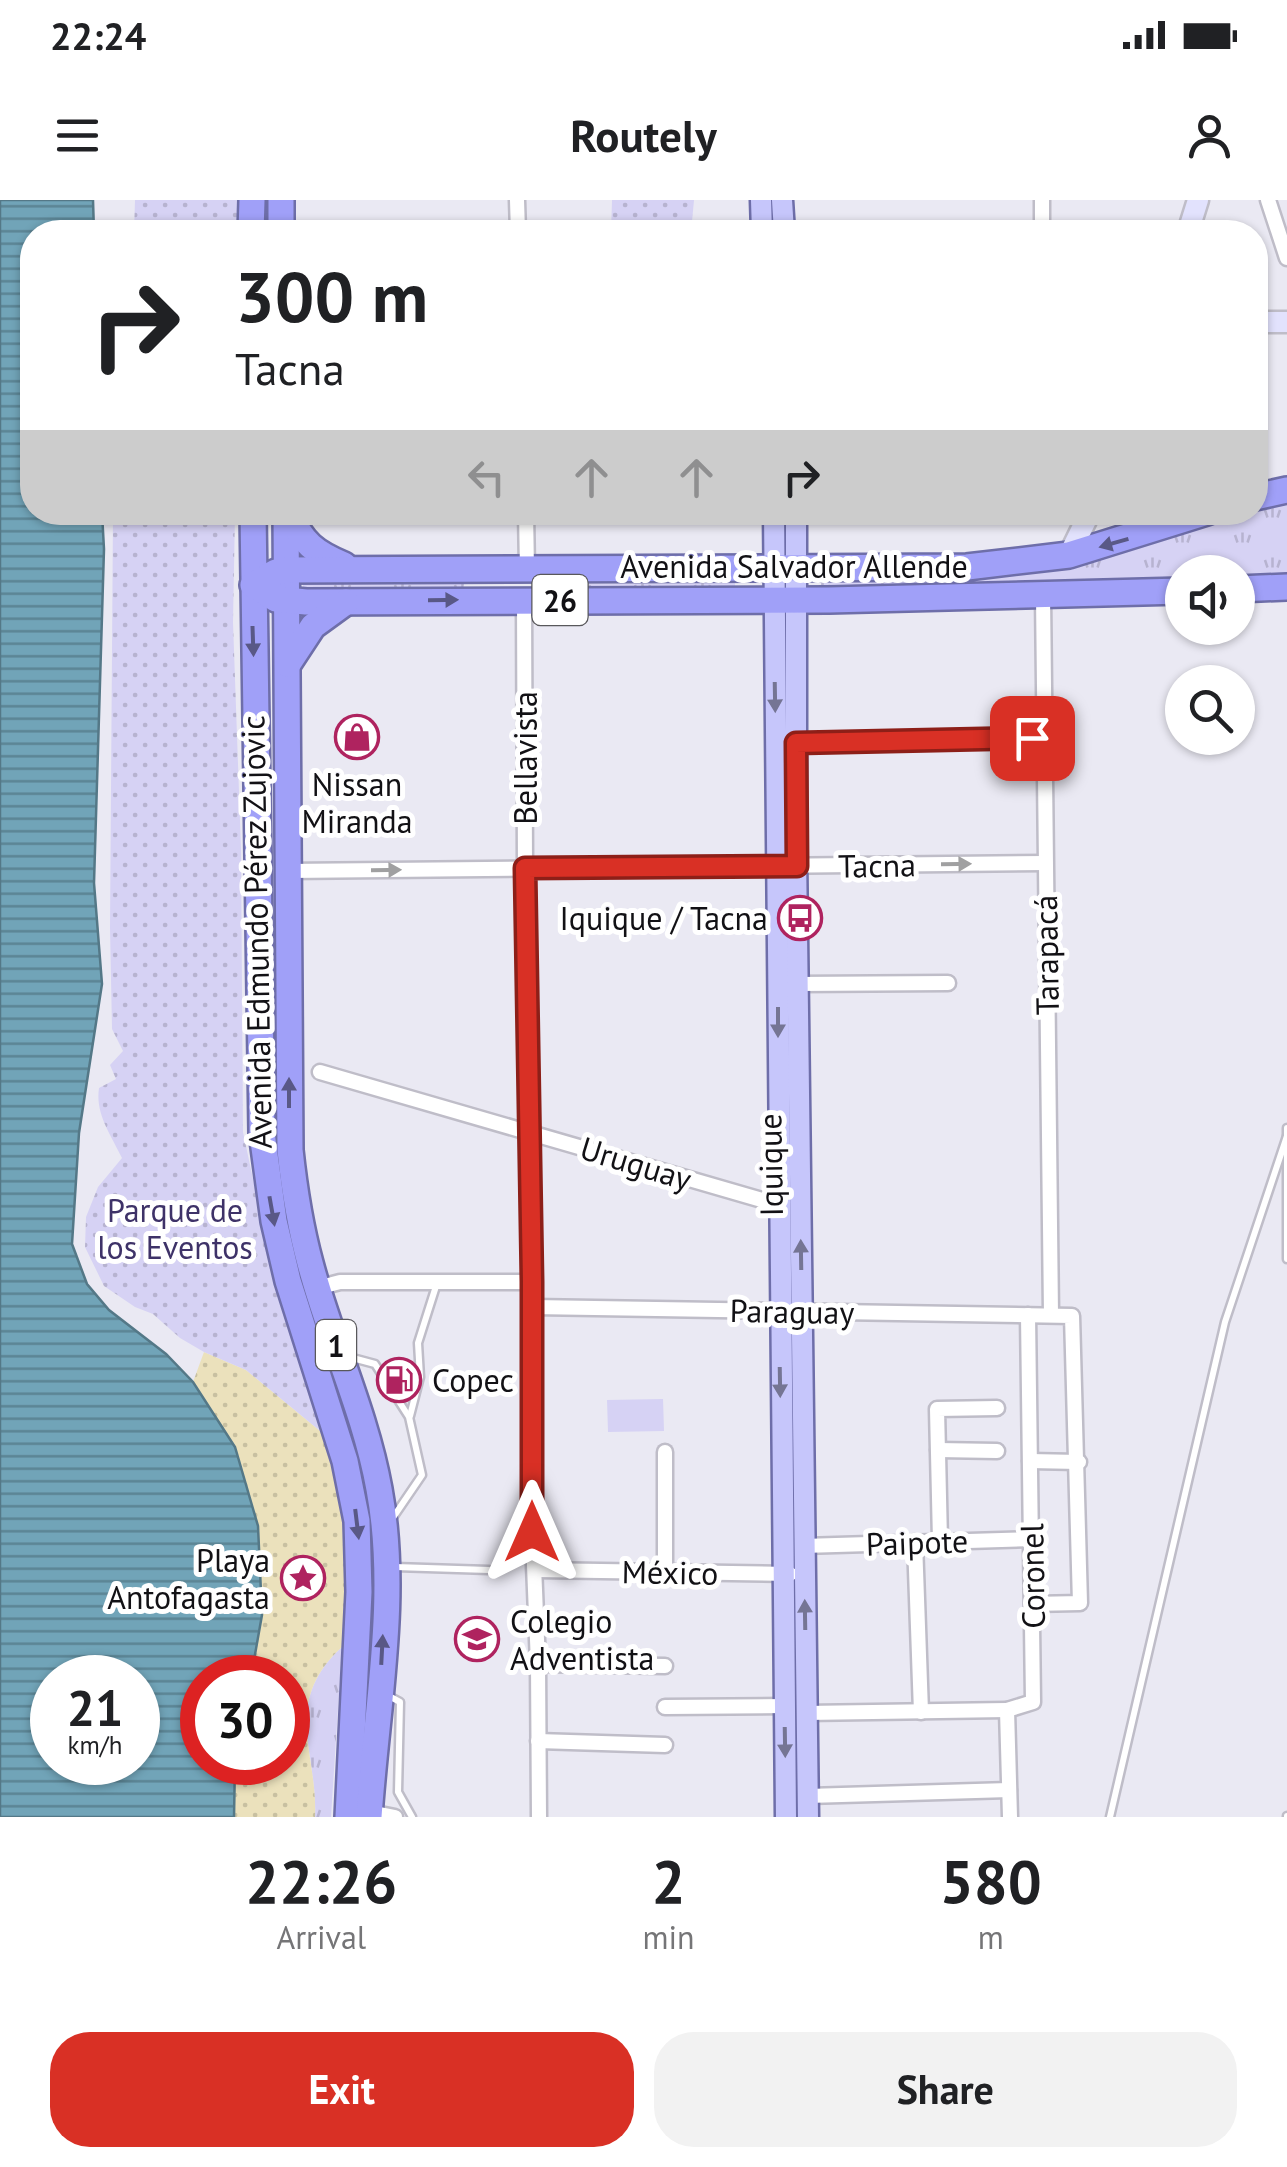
<!DOCTYPE html>
<meta charset="utf-8">
<style>
body{margin:0;font-family:"PT Sans",sans-serif;background:#f2f2f2;color:#202124;height:100vh;display:flex;flex-direction:column;font-size:38px;white-space:nowrap}
*{box-sizing:border-box;margin:0}
p{font-size:32px;color:#757577}
.icon{flex:none;width:55px;height:55px;fill:none;stroke:currentColor;stroke-width:2;stroke-linecap:round;stroke-linejoin:round}
.map{position:relative;height:1617px;overflow:hidden}
.panel{display:flex;flex-direction:column;background:#fff;flex:1}
.panel>*{flex:none}
.banner{position:absolute;left:20px;top:20px;width:1248px;height:305px;border-radius:40px;box-shadow:0 2px 8px #0004;background:#fff;color:#202124;overflow:hidden}
.controls{position:absolute;left:1165px;top:355px;display:grid;gap:20px}
.controls a{display:grid;place-items:center;width:90px;height:90px;border-radius:50%;background:#fff;box-shadow:0 2px 8px #0004;font-size:50px}
.speed{position:absolute;left:30px;top:1455px;display:flex;gap:20px;font-size:50px;font-weight:700;text-align:center}
.speed>*{display:grid;place-content:center;width:130px;height:130px;border-radius:50%;background:#fff;box-shadow:0 2px 8px #0004;line-height:1}
.speed small{font-size:25px;font-weight:400}
.speed .limit{border:15px solid #d22;background:#fff;color:#111}
.pin{position:absolute;display:grid;place-items:center;width:85px;height:85px;color:#fff;margin:-42px;border-radius:20px;box-shadow:0 5px 15px #0006}
.me{position:absolute;width:110px;margin:-55px;rotate:0deg;stroke-linejoin:round;filter:drop-shadow(0 0 8px #0008)}
.turn{display:flex;align-items:center;gap:35px;height:210px;padding:0 50px;font-size:45px}
.turn .icon{width:130px;height:130px;stroke-width:2.5}
.turn b{display:block;font-size:70px;line-height:85px}
.lanes{display:flex;align-items:center;height:95px;padding:0 50px;background:#0003;justify-content:center;gap:50px;direction:ltr}
.lanes .off{opacity:.35}
.eta{display:flex;justify-content:space-evenly;align-items:center;height:170px;text-align:center}
.eta b{font-size:60px;font-weight:700;line-height:70px}
.primary-button{display:flex;gap:20px;margin-top:auto;padding:20px 50px}
.primary-button a{flex:1;height:115px;border-radius:40px;background:#d93025;color:#fff;font-size:40px;font-weight:700;line-height:115px;text-align:center}
.primary-button a+a{background:#f2f2f2;color:#202124}
.status{display:flex;justify-content:space-between;align-items:center;height:70px;padding:0 50px;background:#fff;direction:ltr}
.status svg{height:28px;fill:currentColor}
header{display:flex;justify-content:space-between;align-items:center;height:130px;padding:0 50px;background:#fff;font-size:45px;font-weight:700}
.map>svg:first-child{display:block}
</style>
<div class="status"><b>22:24</b><svg viewBox="0 0 49 12"><path d="M0 12V9h3v3zM5 12V6h3v6zM10 12V3h3v9zM15 12V0h3v12zM26 1h20v11H26zM47 4h2v5h-2z"/></svg></div>
<header><svg class="icon" aria-label="menu" viewBox="0 0 24 24"><path d="M4 6h16M4 12h16M4 18h16"/></svg>Routely<svg class="icon" aria-label="person" viewBox="0 0 24 24"><circle cx="12" cy="8" r="4"/><path d="M4 21q1-7 8-7t8 7"/></svg></header>
<div class="map">
<svg width="1287" height="1617" viewBox="0 0 1287 1617">
<defs>
<pattern id="grass-tufts" width="24" height="20" patternUnits="userSpaceOnUse" patternTransform="scale(2.5)"><rect width="24" height="20" fill="#d6d2f4"/><path d="M3 7l-1-3M5 7V3M7 7l1-3M15 17l-1-3M17 17v-4M19 17l1-3" fill="none" stroke="#b7b3d0"/></pattern>
<pattern id="sand-dots" width="8" height="8" patternUnits="userSpaceOnUse" patternTransform="scale(2.5)"><rect width="8" height="8" fill="#ebe1bc"/><path d="M2 2h.1M6 6h.1" fill="none" stroke="#c8c0a1" stroke-width="1.8" stroke-linecap="round"/></pattern>
<pattern id="park-dots" width="8" height="8" patternUnits="userSpaceOnUse" patternTransform="scale(2.5)"><rect width="8" height="8" fill="#d6d2f4"/><path d="M2 2h.1M6 6h.1" fill="none" stroke="#b7b3d0" stroke-width="1.8" stroke-linecap="round"/></pattern>
<pattern id="water-rules" width="6" height="5" patternUnits="userSpaceOnUse" patternTransform="scale(2.5)"><rect width="6" height="5" fill="#71a4b8"/><path d="M0 2.5h6" fill="none" stroke="#5b8494"/></pattern>
</defs>
<rect width="100%" height="100%" fill="#eae9f3"/>
<g fill="url(#grass-tufts)">
<path d="M1287 300V378L1238 379V372H1182V381L821 389V380L1097 359 1243 313 1255 312V309Z"/>
<path d="M303 380 464 384 463 392 303 396Z"/>
<path d="M735 383V390L577 391 576 384Z"/>
<path d="M342 1447 331 1617H315C318 1552 281 1503 342 1447Z"/>
</g>
<path fill="url(#sand-dots)" d="M204 1152 246 1170 325 1235 348 1340 342 1447C281 1503 318 1552 315 1617H234L235 1563 288 1562V1478L251 1477 262 1415 193 1182Z"/>
<g fill="url(#park-dots)">
<path d="M135 0H239V32H134Z"/>
<path d="M612 0H694L691 32H611Z"/>
<path d="M113 313H235L233 422 241 649 243 932 269 1054 325 1235 246 1170 204 1152 180 1138 153 1114 135 1107 104 1086 85 1047 86 1017 98 987 122 958C111 935 95 914 99 888L116 879 110 865 123 851 112 829 110 728Z"/>
</g>
<path fill="#d6d2f4" d="M663 1199 664 1231 608 1232 607 1200Z"/>
<path fill="url(#water-rules)" stroke="#547887" stroke-width="2.5" fill-rule="evenodd" d="M0 0H93L94 32H32V312L102 313 104 349 94 683 102 784 79 933 72 1044 87 1084 109 1110 166 1154 193 1182 235 1247 258 1326 262 1415 251 1477 202 1478V1562L235 1563 234 1617H0ZM52 1478H138V1562H52Z"/>
<g fill="none" stroke-linecap="round" stroke-linejoin="round">
<defs>
<g id="lane">
<path d="M1287 928V1059"/>
<path d="M349 1157 375 1164 409 1217 422 1275 392 1319"/>
<path d="M410 1216 420 1177 418 1143 437 1083"/>
<path d="M395 1367 489 1370"/>
<path d="M387 1495 400 1502 398 1592 412 1617"/>
<path d="M1110 1617 1225 1122 1287 936"/>
<path d="M1287 1617V1616"/>
</g>
<g id="street">
<path d="M517 0 518 32"/>
<path d="M1042 0V32"/>
<path d="M1268 0 1287 58"/>
<path d="M526 312 527 370"/>
<path d="M1043 396 1051 1115"/>
<path d="M524 399 525 669 533 1107 532 1316 538 1464 539 1617"/>
<path d="M796 543 1045 538"/>
<path d="M288 671 1045 663"/>
<path d="M798 784 948 783"/>
<path d="M320 872 779 1005"/>
<path d="M317 1088 340 1082H533"/>
<path d="M533 1107 1072 1116 1080 1403 1032 1404"/>
<path d="M938 1250 997 1251"/>
<path d="M665 1252V1371"/>
<path d="M1030 1261 1079 1262"/>
<path d="M940 1341 937 1209 997 1208"/>
<path d="M915 1342 921 1512"/>
<path d="M803 1346 1031 1339"/>
<path d="M536 1370 790 1374"/>
<path d="M538 1464 665 1466"/>
<path d="M665 1507 785 1506"/>
<path d="M806 1513 1007 1510"/>
<path d="M538 1541 665 1545"/>
<path d="M808 1596 1009 1590"/>
<path d="M370 1612 395 1617"/>
<path d="M1010 1617 1007 1510 1033 1502 1028 1115"/>
</g>
<g id="secondary">
<path d="M1188 32 1198 0"/>
<path d="M1255 122H1287"/>
<path d="M1069 355 1090 312"/>
</g>
<g id="primary">
<path d="M761 0 762 32"/>
<path d="M782 0 784 32"/>
<path d="M774 312 786 1617"/>
<path d="M796 312V652L808 1617"/>
</g>
<g id="highway">
<path d="M281 0V32"/>
<path d="M251 32 252 0"/>
<path d="M1255 297 1287 290"/>
<path d="M253 312 262 933 274 1021 288 1081 345 1261 357 1321 359 1392 348 1617"/>
<path d="M286 312 290 950C294 988 300 1026 310 1063 330 1139 365 1211 379 1289 399 1396 376 1510 369 1617"/>
<path d="M289 313C302 343 315 353 344 365"/>
<path d="M1238 389 1287 387"/>
<path d="M1182 391 829 400 306 402 276 399 253 385 276 372 287 370 967 367 1069 355 1207 312"/>
<path d="M288 464 313 426 346 402"/>
</g>
</defs>
<use href="#lane" stroke="#bfbdc8" stroke-width="11"/>
<use href="#street" stroke="#bfbdc8" stroke-width="19"/>
<use href="#secondary" stroke="#bfbdc8" stroke-width="25"/>
<use href="#primary" stroke="#6e6ea9" stroke-width="25"/>
<use href="#highway" stroke="#6e6ea9" stroke-width="30"/>
<use href="#lane" stroke="#fff" stroke-width="6"/>
<use href="#street" stroke="#fff" stroke-width="14"/>
<use href="#secondary" stroke="#e2e2fd" stroke-width="20"/>
<use href="#primary" stroke="#c6c6fb" stroke-width="20"/>
<use href="#highway" stroke="#a0a0f8" stroke-width="25"/>
</g>
<defs><path id="oneway-solid" d="M-6-.8H1V-3.2L6.5 0L1 3.2V.8H-6Z" transform="scale(2.5)"/></defs>
<g fill="#595886">
<use href="#oneway-solid" transform="translate(1114 343) rotate(164)"/>
<use href="#oneway-solid" transform="translate(443 400) rotate(-1)"/>
<use href="#oneway-solid" transform="translate(253 441) rotate(88)"/>
<use href="#oneway-solid" transform="translate(289 893) rotate(-90)"/>
<use href="#oneway-solid" transform="translate(272 1011) rotate(80)"/>
<use href="#oneway-solid" transform="translate(357 1324) rotate(83)"/>
<use href="#oneway-solid" transform="translate(382 1450) rotate(-87)"/>
</g>
<g fill="#757594">
<use href="#oneway-solid" transform="translate(775 497) rotate(89)"/>
<use href="#oneway-solid" transform="translate(778 822) rotate(90)"/>
<use href="#oneway-solid" transform="translate(801 1055) rotate(-91)"/>
<use href="#oneway-solid" transform="translate(780 1182) rotate(89)"/>
<use href="#oneway-solid" transform="translate(805 1415) rotate(-91)"/>
<use href="#oneway-solid" transform="translate(785 1542) rotate(89)"/>
</g>
<g fill="#a0a0a1">
<use href="#oneway-solid" transform="translate(956 664) rotate(-1)"/>
<use href="#oneway-solid" transform="translate(386 670) rotate(-1)"/>
</g>
<g fill="none" stroke-linecap="round" stroke-linejoin="round">
<defs>
<path id="route" d="M532 1332V1082L525 668 797 666 796 543 1032 538"/>
</defs>
<use href="#route" stroke="#8d1f18" stroke-width="25"/>
<use href="#route" stroke="#d93025" stroke-width="18"/>
</g>
<defs>
<symbol id="shop-ring" viewBox="-11 -11 22 22"><circle r="9.5" fill="#fff" stroke="#af235f" stroke-width="1.5"/><path d="M-5-2.5h2.3a2.7 3.5 0 0 1 5.4 0H5L5.5 6h-11ZM-1.5-2.5h3a1.5 2.3 0 0 0-3 0Z" fill="#af235f"/></symbol>
<symbol id="bus-ring" viewBox="-11 -11 22 22"><circle r="9.5" fill="#fff" stroke="#af235f" stroke-width="1.5"/><path d="M-5-6H5V4H4V6H2V4H-2V6H-4V4H-5ZM-3.5-4V0h7V-4ZM-3.5 1.2v1.5H-2V1.2ZM2 1.2v1.5H3.5V1.2Z" fill="#af235f"/></symbol>
<symbol id="fuel-ring" viewBox="-11 -11 22 22"><circle r="9.5" fill="#fff" stroke="#af235f" stroke-width="1.5"/><path d="M-5.5-6h7V0h2V4h1.3V-2.5L3-4.5l.8-.8L6-3V5H2.5V1h-1V6h-7ZM-4.2-4.7v3.2H.2V-4.7Z" fill="#af235f"/></symbol>
<symbol id="sight-ring" viewBox="-11 -11 22 22"><circle r="9.5" fill="#fff" stroke="#af235f" stroke-width="1.5"/><path d="M0-6L1.8-2.2L6-1.7L2.9 1.2L3.7 5.4L0 3.3L-3.7 5.4L-2.9 1.2L-6-1.7L-1.8-2.2Z" fill="#af235f"/></symbol>
<symbol id="school-ring" viewBox="-11 -11 22 22"><circle r="9.5" fill="#fff" stroke="#af235f" stroke-width="1.5"/><path d="M0-5L7-2L0 1L-7-2ZM-4 1L0 2.5L4 1V4Q0 6-4 4Z" fill="#af235f"/></symbol>
</defs>
<g fill-rule="evenodd">
<use href="#shop-ring" x="332" y="512" width="50" height="50"/>
<use href="#bus-ring" x="775" y="693" width="50" height="50"/>
<use href="#fuel-ring" x="374" y="1155" width="50" height="50"/>
<use href="#sight-ring" x="278" y="1353" width="50" height="50"/>
<use href="#school-ring" x="452" y="1414" width="50" height="50"/>
</g>
<g text-anchor="middle" dominant-baseline="central" stroke-width="10" stroke-linejoin="round" paint-order="stroke">
<g fill="#fff" stroke="#59585b" stroke-width="2.5">
<rect x="532.5" y="375" width="55" height="50" rx="8"/>
<rect x="316" y="1120" width="40" height="50" rx="8"/>
</g>
<g font-size="30" font-weight="bold" fill="#121115">
<text x="560" y="400">26</text>
<text x="336" y="1145">1</text>
</g>
<g font-size="32" fill="#121115" stroke="#fff">
<text x="794" y="366">Avenida Salvador Allende</text>
<text transform="translate(525 558) rotate(-90)">Bellavista</text>
<text transform="translate(877 665) rotate(-1)">Tacna</text>
<text transform="translate(256 732) rotate(-91)">Avenida Edmundo Pérez Zujovic</text>
<text transform="translate(1046 755) rotate(-91)">Tarapacá</text>
<text transform="translate(636 963) rotate(17)">Uruguay</text>
<text transform="translate(770 965) rotate(-91)">Iquique</text>
<text transform="translate(792 1111) rotate(1)">Paraguay</text>
<text transform="translate(917 1342) rotate(-2)">Paipote</text>
<text transform="translate(670 1372) rotate(1)">México</text>
<text transform="translate(1032 1376) rotate(-91)">Coronel</text>
</g>
<g font-size="32" fill="#121115" stroke="#fff" text-anchor="end">
<text x="357" y="584" text-anchor="middle">Nissan<tspan x="357" dy="37">Miranda</tspan></text>
<text x="768" y="718">Iquique / Tacna</text>
<text x="432" y="1180" text-anchor="start">Copec</text>
<text x="270" y="1360">Playa<tspan x="270" dy="37">Antofagasta</tspan></text>
<text x="510" y="1421" text-anchor="start">Colegio<tspan x="510" dy="37">Adventista</tspan></text>
</g>
<g font-size="32" fill="#3e3268" stroke="#fff">
<text x="175" y="1010">Parque de<tspan x="175" dy="37">los Eventos</tspan></text>
</g>
</g>
</svg>
<div class="controls">
<a><svg class="icon" aria-label="sound" viewBox="0 0 24 24"><path d="M4 9h4l5-4v14l-5-4H4zM17 9q2 3 0 6"/></svg></a>
<a><svg class="icon" aria-label="search" viewBox="0 0 24 24"><circle cx="10" cy="10" r="6"/><path d="M15 15l6 6"/></svg></a>
</div>
<div class="speed"><div>21<small>km/h</small></div><div class="limit">30</div></div>
<div class="pin" style="left:1032px;top:538px;background:#d93025"><svg class="icon" aria-label="arrive" viewBox="0 0 24 24"><path d="M6 21V4h12l-3 4 3 4H6"/></svg></div>
<svg class="me" style="left:532px;top:1332px" viewBox="-20 -20 40 40"><path d="M0-17L14 15 0 8-14 15z" fill="#d93025" stroke="#fff" stroke-width="4"/></svg>
<div class="banner">
<div class="turn"><svg class="icon" aria-label="right" viewBox="0 0 24 24"><path d="M7 20v-9h11M14 6l5 5-5 5"/></svg><div><b>300 m</b>Tacna</div></div>
<div class="lanes"><svg class="icon off" aria-label="left" viewBox="0 0 24 24"><path d="M17 20v-9H6M10 6l-5 5 5 5"/></svg><svg class="icon off" aria-label="ahead" viewBox="0 0 24 24"><path d="M12 20V5M6 11l6-6 6 6"/></svg><svg class="icon off" aria-label="ahead" viewBox="0 0 24 24"><path d="M12 20V5M6 11l6-6 6 6"/></svg><svg class="icon" aria-label="right" viewBox="0 0 24 24"><path d="M7 20v-9h11M14 6l5 5-5 5"/></svg></div>
</div>
</div>
<section class="panel">
<div class="eta">
<div><b>22:26</b><p>Arrival</p></div>
<div><b>2</b><p>min</p></div>
<div><b>580</b><p>m</p></div>
</div>
<div class="primary-button"><a>Exit</a><a>Share</a></div>
</section>
